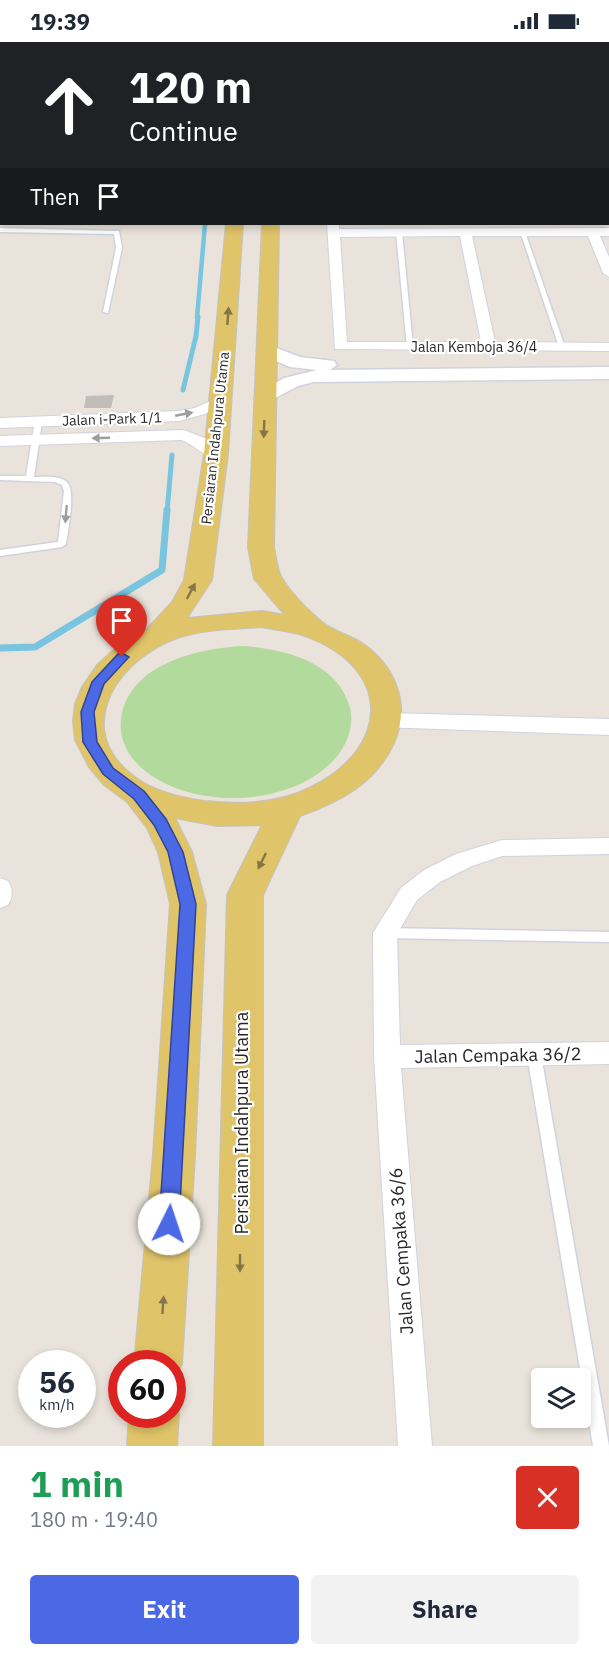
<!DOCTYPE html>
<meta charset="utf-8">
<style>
body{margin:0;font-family:"IBM Plex Sans",sans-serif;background:#f2f2f3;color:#1f2937;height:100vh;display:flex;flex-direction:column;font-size:22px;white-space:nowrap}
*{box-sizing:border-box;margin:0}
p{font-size:20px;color:#747a83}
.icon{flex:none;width:33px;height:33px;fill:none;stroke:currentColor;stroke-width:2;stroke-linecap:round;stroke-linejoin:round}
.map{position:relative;height:1404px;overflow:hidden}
.details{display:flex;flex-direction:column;background:#fff;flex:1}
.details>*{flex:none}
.banner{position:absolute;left:0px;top:0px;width:609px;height:183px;box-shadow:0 3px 9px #0003;background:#202124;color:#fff;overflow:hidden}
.tools{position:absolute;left:531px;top:1326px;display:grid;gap:12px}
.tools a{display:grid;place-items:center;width:60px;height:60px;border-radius:6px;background:#fff;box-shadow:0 3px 9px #0003;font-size:30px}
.speed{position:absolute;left:18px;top:1308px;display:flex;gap:12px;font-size:30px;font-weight:700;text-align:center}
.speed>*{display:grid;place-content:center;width:78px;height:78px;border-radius:50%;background:#fff;box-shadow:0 3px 9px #0003;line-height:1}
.speed small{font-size:15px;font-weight:400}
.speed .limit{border:9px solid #d22;background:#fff;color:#111}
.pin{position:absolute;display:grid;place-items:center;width:51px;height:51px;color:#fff;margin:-62px -26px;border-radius:50% 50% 50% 0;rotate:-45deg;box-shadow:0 0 6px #0007}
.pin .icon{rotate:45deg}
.me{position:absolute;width:66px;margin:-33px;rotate:4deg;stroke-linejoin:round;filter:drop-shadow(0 0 4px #0008)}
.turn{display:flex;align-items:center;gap:21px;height:126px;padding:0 30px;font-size:27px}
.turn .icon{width:78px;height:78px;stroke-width:2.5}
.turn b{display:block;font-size:42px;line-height:51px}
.then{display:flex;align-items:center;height:57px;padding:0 30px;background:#0003;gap:12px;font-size:22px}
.round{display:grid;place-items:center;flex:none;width:63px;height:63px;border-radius:6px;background:#f2f2f3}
.overview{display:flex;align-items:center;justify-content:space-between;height:102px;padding:0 30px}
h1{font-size:36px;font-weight:700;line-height:45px;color:#1e9e55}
.action{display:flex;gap:12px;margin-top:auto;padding:12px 30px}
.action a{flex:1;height:69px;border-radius:6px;background:#4c69e5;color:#fff;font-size:24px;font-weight:700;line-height:69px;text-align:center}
.action a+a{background:#f2f2f3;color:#1f2937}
.status{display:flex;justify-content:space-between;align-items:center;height:42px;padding:0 30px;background:#fff;direction:ltr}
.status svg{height:16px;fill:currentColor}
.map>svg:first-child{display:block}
</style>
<div class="status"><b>19:39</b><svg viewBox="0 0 49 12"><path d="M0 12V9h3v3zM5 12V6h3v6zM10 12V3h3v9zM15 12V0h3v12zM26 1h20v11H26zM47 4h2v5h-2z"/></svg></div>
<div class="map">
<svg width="609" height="1404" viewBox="0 0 609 1404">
<rect width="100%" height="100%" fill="#e9e3db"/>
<path fill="#b2da9d" d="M244 604C285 607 338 620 350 666 354 683 348 700 338 713 299 762 208 768 157 737 136 725 118 704 121 678 127 622 199 606 244 604Z"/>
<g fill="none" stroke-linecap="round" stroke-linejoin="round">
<path stroke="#79c5e0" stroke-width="4" d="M397 2 415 0"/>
<path stroke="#79c5e0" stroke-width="4.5" d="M197 276 205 182"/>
<g stroke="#79c5e0" stroke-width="5">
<path d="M183 348 196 294 198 275"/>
<path d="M167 470 172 413"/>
</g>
<path stroke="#79c5e0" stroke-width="7" d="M0 606 35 605 162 528 167 468"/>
</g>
<path fill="#c1bdb8" d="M114 353 111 366H84L86 354Z"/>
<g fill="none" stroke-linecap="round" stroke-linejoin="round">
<defs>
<g id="service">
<rect x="608" y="28" width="1" height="2"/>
<rect x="608" y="61" width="1" height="5"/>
<path d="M609 121V125L608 124V122Z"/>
<rect x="608" y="164" width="1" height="4"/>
<path d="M0 186 119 189 122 206 108 271 103 270 116 206 114 192 0 190Z"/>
<path d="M399 188 402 190 413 305 410 307 407 305 396 190Z"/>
<path d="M520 189 525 190 565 305 564 306 559 305Z"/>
<path d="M35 378 42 380 34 435C44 435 59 433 67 440 76 448 68 489 66 502L62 505 0 514V508L58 500 64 449 62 443 55 440 0 438V434H26Z"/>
<path d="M385 886 609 890V900L385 896 381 894 379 891 381 888Z"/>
<path d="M534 1007 539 1009 541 1013 609 1404H593L527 1013 529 1009Z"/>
</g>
<g id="minor">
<path d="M515 0H609V3L513 2Z"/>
<rect x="608" y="65" width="1" height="6"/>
<rect x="608" y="101" width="1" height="6"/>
<rect x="608" y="139" width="1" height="6"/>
<path d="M327 182H339V187L609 186V194H600L609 215V235L603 231 588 194H472L495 300 609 301V309L335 307ZM460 194 481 300H347L340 195Z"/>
<path d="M221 354 228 358 226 361 205 372 179 379 0 386V376L179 369 195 366Z"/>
<path d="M184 388 207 397 224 412 216 417C204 414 194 403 182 398L0 404V394Z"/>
<path d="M609 796V812L502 814 472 824 440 840 417 858 397 892 400 1003 609 1000V1022L401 1026 432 1404H398L374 1015 373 891 401 846 424 828 456 812 502 798Z"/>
<path d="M0 836 8 839C13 847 13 855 8 863L0 866Z"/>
</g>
<path id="tertiary" d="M389 671 609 677V693L380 685 376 679 380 673Z"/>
<path id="secondary" d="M266 302 300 315 334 319 337 323 330 328 609 325V337L314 340 298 344 264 362 257 360 254 356 257 352 284 336 317 328 290 325 259 312 257 308Z"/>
<g id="primary">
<rect x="225" y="0" width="12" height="2"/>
<rect x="251" y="0" width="12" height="2"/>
<path d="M226 182H243L228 412 212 538 187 576 262 569 285 573 254 537 248 505 262 182H279L274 505C276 514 277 528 282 536 291 551 309 569 322 580 333 589 350 593 362 601 396 624 411 664 394 701 376 741 340 760 300 774L263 853V1404H213L227 853 262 783 217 784 175 776 192 810 206 862 195 1113 182 1322 172 1340V1322H134L153 1113 170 862 158 810 147 786 127 760 104 743 89 725 75 698 73 679 75 662 82 645 97 623 111 610 145 589 172 560 184 538 204 412ZM262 585C275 588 289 589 302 593 391 623 394 704 311 745 278 762 241 763 205 759 184 756 162 751 144 741 69 696 110 621 177 596 204 587 234 587 262 585Z"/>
<path d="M172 1357 179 1372 177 1404H127L129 1372H172Z"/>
</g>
</defs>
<use href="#service" stroke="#d0d3df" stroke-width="3"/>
<use href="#minor" stroke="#d0d3df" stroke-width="2"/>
<use href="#tertiary" stroke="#d0d3df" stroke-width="2"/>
<use href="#secondary" stroke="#d0d3df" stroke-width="3"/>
<use href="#primary" stroke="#c3c3c3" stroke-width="2"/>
<use href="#service" fill="#fff" fill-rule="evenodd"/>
<use href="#minor" fill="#fff" fill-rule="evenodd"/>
<use href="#tertiary" fill="#fff" fill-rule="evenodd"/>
<use href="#secondary" fill="#fff" fill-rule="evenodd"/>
<use href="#primary" fill="#e0c469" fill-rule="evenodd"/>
</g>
<defs><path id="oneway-solid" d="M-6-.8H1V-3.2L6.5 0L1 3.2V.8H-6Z" transform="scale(1.5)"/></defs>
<g fill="#847648">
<use href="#oneway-solid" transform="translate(228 274) rotate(-86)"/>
<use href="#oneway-solid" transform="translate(264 387) rotate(92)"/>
<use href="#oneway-solid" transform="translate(191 549) rotate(-62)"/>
<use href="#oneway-solid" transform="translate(262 819) rotate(116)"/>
<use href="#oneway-solid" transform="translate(240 1221) rotate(90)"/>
<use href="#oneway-solid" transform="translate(163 1263) rotate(-86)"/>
</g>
<g fill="#9e9e9e">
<use href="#oneway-solid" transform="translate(184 372) rotate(-11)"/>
<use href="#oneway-solid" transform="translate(101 396) rotate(178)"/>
<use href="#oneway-solid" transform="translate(66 472) rotate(95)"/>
</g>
<path fill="#4c69e5" stroke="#314495" stroke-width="1.5" d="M122 611 129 615 104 642 94 670 97 700 113 726 144 749 166 777 183 810 196 862 179 1182 176 1189 169 1191 162 1189 159 1182 180 862 168 810 154 783 134 757 103 732 83 700 81 670 92 640 118 612Z"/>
<g text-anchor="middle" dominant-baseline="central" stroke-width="4.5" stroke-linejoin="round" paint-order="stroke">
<g font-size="14" fill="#282828" stroke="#fff">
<text x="474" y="305">Jalan Kemboja 36/4</text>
<text transform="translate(112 377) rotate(-2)">Jalan i-Park 1/1</text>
<text transform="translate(215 396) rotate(-84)">Persiaran Indahpura Utama</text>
</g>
<g font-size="18" fill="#282828" stroke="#fff">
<text transform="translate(498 1013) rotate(-1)">Jalan Cempaka 36/2</text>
<text transform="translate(241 1081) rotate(-90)">Persiaran Indahpura Utama</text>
<text transform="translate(401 1209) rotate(-94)">Jalan Cempaka 36/6</text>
</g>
</g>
</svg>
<div class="tools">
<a><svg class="icon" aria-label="layers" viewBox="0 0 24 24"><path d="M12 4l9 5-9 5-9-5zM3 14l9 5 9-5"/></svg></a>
</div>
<div class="speed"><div>56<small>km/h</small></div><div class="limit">60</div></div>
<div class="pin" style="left:122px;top:615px;background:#d93025"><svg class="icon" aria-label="arrive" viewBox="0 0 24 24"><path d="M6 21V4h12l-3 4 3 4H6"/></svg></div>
<svg class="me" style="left:169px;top:1182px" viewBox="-20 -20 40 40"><circle r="19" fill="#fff"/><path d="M0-13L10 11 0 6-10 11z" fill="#4c69e5"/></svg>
<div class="banner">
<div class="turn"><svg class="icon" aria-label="ahead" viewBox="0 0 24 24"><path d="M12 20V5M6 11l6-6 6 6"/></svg><div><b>120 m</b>Continue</div></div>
<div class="then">Then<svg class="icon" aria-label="arrive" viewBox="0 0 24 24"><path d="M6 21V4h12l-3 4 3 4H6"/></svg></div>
</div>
</div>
<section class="details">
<div class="overview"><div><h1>1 min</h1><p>180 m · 19:40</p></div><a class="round" style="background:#d93025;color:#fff"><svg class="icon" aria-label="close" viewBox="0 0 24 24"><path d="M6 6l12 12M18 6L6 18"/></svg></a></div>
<div class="action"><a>Exit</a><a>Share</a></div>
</section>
